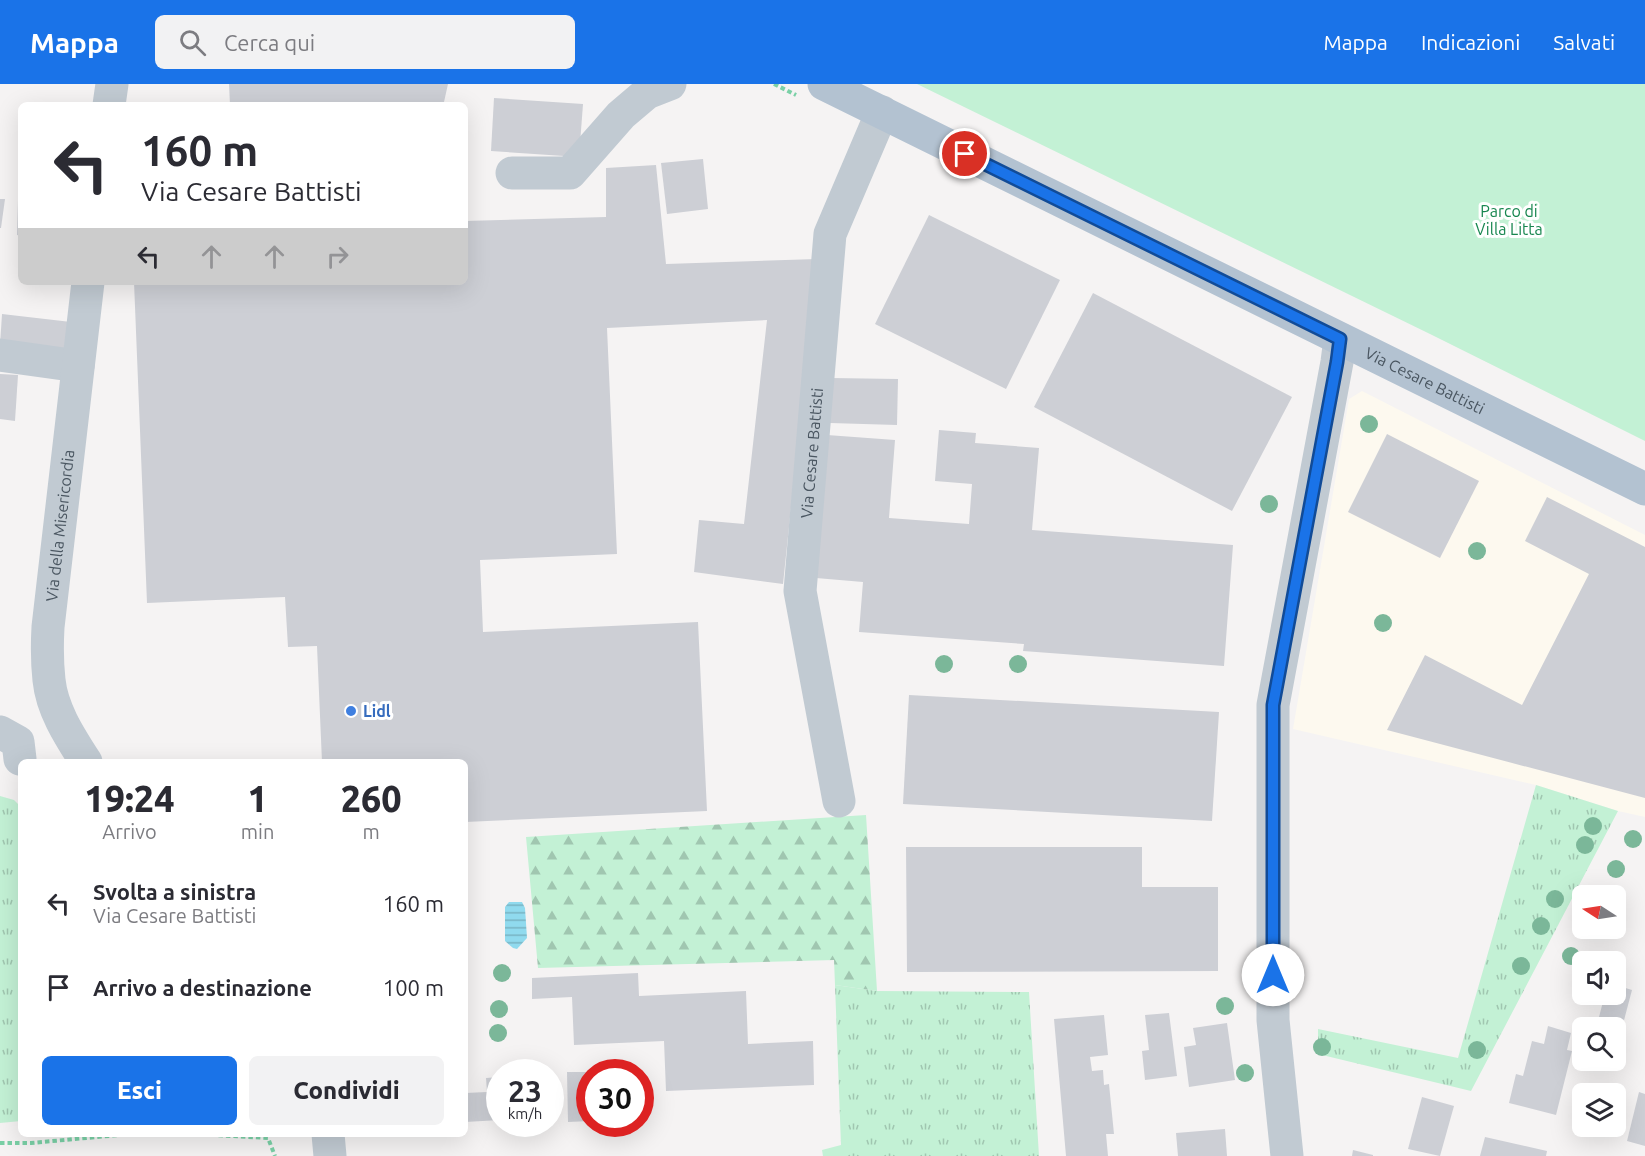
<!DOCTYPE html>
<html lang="it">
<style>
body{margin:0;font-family:Ubuntu,sans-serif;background:#f2f2f3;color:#2b2b33;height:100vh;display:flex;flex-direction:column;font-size:22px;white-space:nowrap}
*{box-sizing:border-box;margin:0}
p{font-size:20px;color:#7c7c81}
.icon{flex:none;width:33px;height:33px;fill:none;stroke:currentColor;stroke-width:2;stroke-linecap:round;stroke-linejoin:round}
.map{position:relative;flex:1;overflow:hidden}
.details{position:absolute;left:18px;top:675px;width:450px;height:378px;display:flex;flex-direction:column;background:#fff;border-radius:9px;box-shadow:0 6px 24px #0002}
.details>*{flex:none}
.top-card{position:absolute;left:18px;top:18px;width:450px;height:183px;border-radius:9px;box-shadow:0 6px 24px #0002;background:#fff;color:#2b2b33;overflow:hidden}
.needle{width:39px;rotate:282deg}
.fabs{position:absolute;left:1572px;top:801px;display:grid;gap:12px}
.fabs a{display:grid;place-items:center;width:54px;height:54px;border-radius:9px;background:#fff;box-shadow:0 6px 24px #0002;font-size:30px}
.speed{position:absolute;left:486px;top:975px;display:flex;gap:12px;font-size:30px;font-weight:700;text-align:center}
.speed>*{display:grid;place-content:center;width:78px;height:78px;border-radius:50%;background:#fff;box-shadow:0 6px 24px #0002;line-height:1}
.speed small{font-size:15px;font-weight:400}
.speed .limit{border:9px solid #d22;background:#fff;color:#111}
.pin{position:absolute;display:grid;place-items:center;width:51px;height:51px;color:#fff;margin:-26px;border:3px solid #fff;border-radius:50%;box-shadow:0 2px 6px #0007}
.me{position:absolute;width:66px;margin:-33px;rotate:0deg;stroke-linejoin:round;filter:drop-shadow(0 0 4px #0008)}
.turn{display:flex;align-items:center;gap:21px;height:126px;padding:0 24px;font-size:27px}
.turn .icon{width:78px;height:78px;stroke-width:2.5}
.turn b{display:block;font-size:42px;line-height:51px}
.lanes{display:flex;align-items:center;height:57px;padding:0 24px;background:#0003;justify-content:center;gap:30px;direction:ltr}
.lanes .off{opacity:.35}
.eta{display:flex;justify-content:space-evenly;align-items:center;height:102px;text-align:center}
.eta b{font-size:36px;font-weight:800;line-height:42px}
.cta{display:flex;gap:12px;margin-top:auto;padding:12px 24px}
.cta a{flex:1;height:69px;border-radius:9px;background:#1a73e8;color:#fff;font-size:24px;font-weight:800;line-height:69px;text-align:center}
.cta a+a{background:#f2f2f3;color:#2b2b33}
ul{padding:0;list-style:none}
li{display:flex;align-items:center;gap:18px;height:84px;padding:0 24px}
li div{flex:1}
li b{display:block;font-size:22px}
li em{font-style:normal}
header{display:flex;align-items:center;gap:36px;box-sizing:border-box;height:84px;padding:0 30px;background:#1a73e8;color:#fff}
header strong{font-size:28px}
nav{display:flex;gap:33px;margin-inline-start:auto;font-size:21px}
.search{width:420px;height:54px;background:#f2f2f3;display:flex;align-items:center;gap:15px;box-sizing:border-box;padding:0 21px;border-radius:9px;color:#7c7c81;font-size:22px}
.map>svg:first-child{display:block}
</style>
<header>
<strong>Mappa</strong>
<div class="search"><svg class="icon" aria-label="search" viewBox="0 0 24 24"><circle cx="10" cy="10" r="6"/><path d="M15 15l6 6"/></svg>Cerca qui</div>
<nav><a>Mappa</a><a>Indicazioni</a><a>Salvati</a></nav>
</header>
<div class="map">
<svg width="1645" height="1072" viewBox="0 0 1645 1072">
<defs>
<pattern id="grass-tufts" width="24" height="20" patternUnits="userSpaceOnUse" patternTransform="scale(1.5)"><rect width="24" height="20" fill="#c3f1d5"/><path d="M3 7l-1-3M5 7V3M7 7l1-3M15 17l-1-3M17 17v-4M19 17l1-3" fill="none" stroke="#a0c6b0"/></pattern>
<pattern id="forest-firs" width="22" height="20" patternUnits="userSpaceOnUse" patternTransform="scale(1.5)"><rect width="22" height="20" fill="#c3f1d5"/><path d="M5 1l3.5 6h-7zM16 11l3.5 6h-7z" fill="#a0c6b0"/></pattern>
<pattern id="water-rules" width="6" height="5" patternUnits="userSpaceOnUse" patternTransform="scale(1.5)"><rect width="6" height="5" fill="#90daee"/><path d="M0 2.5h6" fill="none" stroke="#78b4c4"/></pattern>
</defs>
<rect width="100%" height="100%" fill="#f5f3f3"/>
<path fill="#fdf9ef" d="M1362 307 1645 451V733L1618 727 1536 701 1293 645 1349 315Z"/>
<g fill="url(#grass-tufts)">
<path d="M1536 701 1618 727 1471 1007 1318 970V945L1458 974Z"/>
<path d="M0 712 14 716 21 723V1037L0 1039Z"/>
<path d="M835 901 877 907 1029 908 1039 1072H823L822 1066 841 1061Z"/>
</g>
<path fill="url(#forest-firs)" d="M866 731 877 907 835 901 834 876 538 884 526 753Z"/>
<path fill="#c3f1d5" d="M917 0H1645V357L1430 250Z"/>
<path fill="url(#water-rules)" d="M509 818H522L525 824 527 854 517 865 513 864 505 857V823Z"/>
<g fill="#cdcfd5">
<path d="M229 0H448L444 18 456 21H230Z"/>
<path d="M494 14 583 20 579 73 491 67Z"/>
<path d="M703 75 708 125 667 130 661 79Z"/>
<path d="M656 81 666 180 817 175 783 500 694 488 699 436 744 440 767 236 607 244 617 470 480 476 483 548 698 538 707 727 465 738V678H322L317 562 288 563 285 513 147 519 134 198H465V137L606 133V84Z"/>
<path d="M0 115H5L1 144H0Z"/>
<path d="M18 116H21V152L17 151Z"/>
<path d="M929 131 1060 196 1006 305 875 240Z"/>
<path d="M1093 209 1292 313 1232 427 1034 323Z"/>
<path d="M2 230 71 238 68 269 0 261Z"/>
<path d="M0 290 18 291 15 337 0 335Z"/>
<path d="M831 294 898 295 897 341 830 339Z"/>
<path d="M939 346 976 349 975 359 1039 364 1032 446 1233 461 1224 582 1023 567 1024 560 859 548 863 498 816 494 827 351 895 356 889 434 969 440 972 400 935 397Z"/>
<path d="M1387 350 1479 397 1440 474 1348 428Z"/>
<path d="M1547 413 1645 463V714L1387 646 1425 571 1522 621 1589 490 1525 457Z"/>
<path d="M909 611 1219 628 1212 737 903 720Z"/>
<path d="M906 763H1142V803H1218V887L907 888Z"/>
<path d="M638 889 639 912 746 907 748 960 813 957 814 1001 666 1007 664 957 574 961 572 913 532 915V894Z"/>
<path d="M1616 901 1632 906 1623 940 1599 933 1605 910H1616Z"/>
<path d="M1169 929 1177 992 1145 996 1142 967 1149 966 1145 931Z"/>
<path d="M1104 931 1108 971 1090 973 1092 987 1103 986 1104 1001 1109 1000 1114 1050H1106L1108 1072H1066L1054 935Z"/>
<path d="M1227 939 1235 996 1189 1003 1184 963 1196 961 1193 944Z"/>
<path d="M1548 942 1571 949 1567 966 1572 967 1556 1031 1509 1019 1516 990 1523 992 1532 957 1544 960Z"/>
<path d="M567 988H590V1037L568 1038Z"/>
<path d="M500 993V1036L465 1038V1009L487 1008 486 994Z"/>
<path d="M1639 1008 1645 1010V1062L1627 1057Z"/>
<path d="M1422 1013 1454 1022 1440 1072 1408 1065Z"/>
<path d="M1225 1045 1227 1072H1178L1176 1049Z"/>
<path d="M1485 1053 1547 1067 1546 1072H1480Z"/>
<path d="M1353 1066 1373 1071V1072H1352Z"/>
</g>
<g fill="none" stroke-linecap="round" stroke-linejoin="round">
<g stroke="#7ad0a6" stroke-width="4" stroke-dasharray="4.5 3" stroke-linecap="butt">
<path d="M774 0 796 11"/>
<path d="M196 1050 268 1054 275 1072"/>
<path d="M0 1059H31L130 1050"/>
</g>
<g stroke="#c1cad2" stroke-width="33">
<path d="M109 21 112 0"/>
<path d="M512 89H570L621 31 647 9 670 0"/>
<path d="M0 271 78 282"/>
<path d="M0 648 18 658 20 675"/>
<path id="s1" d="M86 678C70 653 52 626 49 596 47 578 47 561 48 543L88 198"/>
<path id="s2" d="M839 717 800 507 830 150 882 28"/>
<path d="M328 1050 330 1072"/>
<path d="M1287 1072 1273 936V621L1337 278 1340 255"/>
</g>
<path stroke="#b3c2d1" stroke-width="33" id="s3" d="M824 0 1645 405"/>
</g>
<g fill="#7bb799">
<circle cx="1369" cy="340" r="9"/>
<circle cx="1269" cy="420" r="9"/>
<circle cx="1477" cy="467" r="9"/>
<circle cx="1383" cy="539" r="9"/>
<circle cx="944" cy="580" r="9"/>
<circle cx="1018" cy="580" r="9"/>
<circle cx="1593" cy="742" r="9"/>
<circle cx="1633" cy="755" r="9"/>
<circle cx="1585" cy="761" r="9"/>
<circle cx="1616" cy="785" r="9"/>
<circle cx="1555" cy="815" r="9"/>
<circle cx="1541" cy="842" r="9"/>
<circle cx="1571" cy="872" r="9"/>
<circle cx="1521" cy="882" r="9"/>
<circle cx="502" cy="889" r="9"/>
<circle cx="1225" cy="922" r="9"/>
<circle cx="499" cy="925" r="9"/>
<circle cx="498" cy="949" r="9"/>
<circle cx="1322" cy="963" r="9"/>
<circle cx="1477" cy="966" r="9"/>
<circle cx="1245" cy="989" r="9"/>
</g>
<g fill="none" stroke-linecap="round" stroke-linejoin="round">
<defs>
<path id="route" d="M965 70 1340 255 1337 278 1273 621V891"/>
</defs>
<use href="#route" stroke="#114b97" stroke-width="15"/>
<use href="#route" stroke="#1a73e8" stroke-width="10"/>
</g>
<circle fill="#3f7fe0" stroke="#fff" stroke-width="2" cx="351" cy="627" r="6"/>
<g text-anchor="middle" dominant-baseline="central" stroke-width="6" stroke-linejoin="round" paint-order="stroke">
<g font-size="16" fill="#17864f" stroke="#fff">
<text x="1509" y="127">Parco di<tspan x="1509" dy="18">Villa Litta</tspan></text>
</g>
<g font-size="16" fill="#4a5661" stroke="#fff">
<text stroke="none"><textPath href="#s3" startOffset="670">Via Cesare Battisti</textPath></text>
<text stroke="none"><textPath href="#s2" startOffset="352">Via Cesare Battisti</textPath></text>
<text stroke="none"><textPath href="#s1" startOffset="246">Via della Misericordia</textPath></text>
</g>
<g font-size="16" font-weight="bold" fill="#366cbe" stroke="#fff" text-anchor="start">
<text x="363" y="627">Lidl</text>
</g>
</g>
</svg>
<div class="fabs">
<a><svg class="needle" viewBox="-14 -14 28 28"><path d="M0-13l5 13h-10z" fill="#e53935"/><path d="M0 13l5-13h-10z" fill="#7c7c81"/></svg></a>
<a><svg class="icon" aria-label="sound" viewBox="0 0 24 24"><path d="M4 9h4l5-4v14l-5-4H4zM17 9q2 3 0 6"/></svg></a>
<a><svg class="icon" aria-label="search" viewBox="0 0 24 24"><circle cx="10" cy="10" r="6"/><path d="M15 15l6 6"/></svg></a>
<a><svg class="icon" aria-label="layers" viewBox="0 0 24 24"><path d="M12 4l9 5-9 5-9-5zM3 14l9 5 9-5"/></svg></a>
</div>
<div class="speed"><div>23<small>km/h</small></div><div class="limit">30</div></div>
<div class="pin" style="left:965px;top:70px;background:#d93025"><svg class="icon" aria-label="arrive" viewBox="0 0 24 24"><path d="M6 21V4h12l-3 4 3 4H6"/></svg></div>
<svg class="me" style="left:1273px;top:891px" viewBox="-20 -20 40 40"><circle r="19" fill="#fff"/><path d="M0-13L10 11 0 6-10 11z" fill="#1a73e8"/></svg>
<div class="top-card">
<div class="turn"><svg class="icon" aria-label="left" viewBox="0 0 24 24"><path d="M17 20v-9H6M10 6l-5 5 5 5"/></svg><div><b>160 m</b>Via Cesare Battisti</div></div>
<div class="lanes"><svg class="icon" aria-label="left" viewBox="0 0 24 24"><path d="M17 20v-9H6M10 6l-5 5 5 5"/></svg><svg class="icon off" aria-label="ahead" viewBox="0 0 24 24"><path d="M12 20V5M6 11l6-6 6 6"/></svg><svg class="icon off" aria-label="ahead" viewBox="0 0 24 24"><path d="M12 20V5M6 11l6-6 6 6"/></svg><svg class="icon off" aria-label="right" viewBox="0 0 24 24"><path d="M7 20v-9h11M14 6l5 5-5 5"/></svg></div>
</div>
<section class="details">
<div class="eta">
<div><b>19:24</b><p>Arrivo</p></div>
<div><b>1</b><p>min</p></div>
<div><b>260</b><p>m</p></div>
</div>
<ul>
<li><svg class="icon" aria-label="left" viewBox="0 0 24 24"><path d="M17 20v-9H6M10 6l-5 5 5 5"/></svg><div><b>Svolta a sinistra</b><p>Via Cesare Battisti</p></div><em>160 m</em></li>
<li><svg class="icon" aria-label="arrive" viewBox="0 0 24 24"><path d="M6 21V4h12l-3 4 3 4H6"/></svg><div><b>Arrivo a destinazione</b></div><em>100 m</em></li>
</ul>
<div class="cta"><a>Esci</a><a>Condividi</a></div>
</section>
</div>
